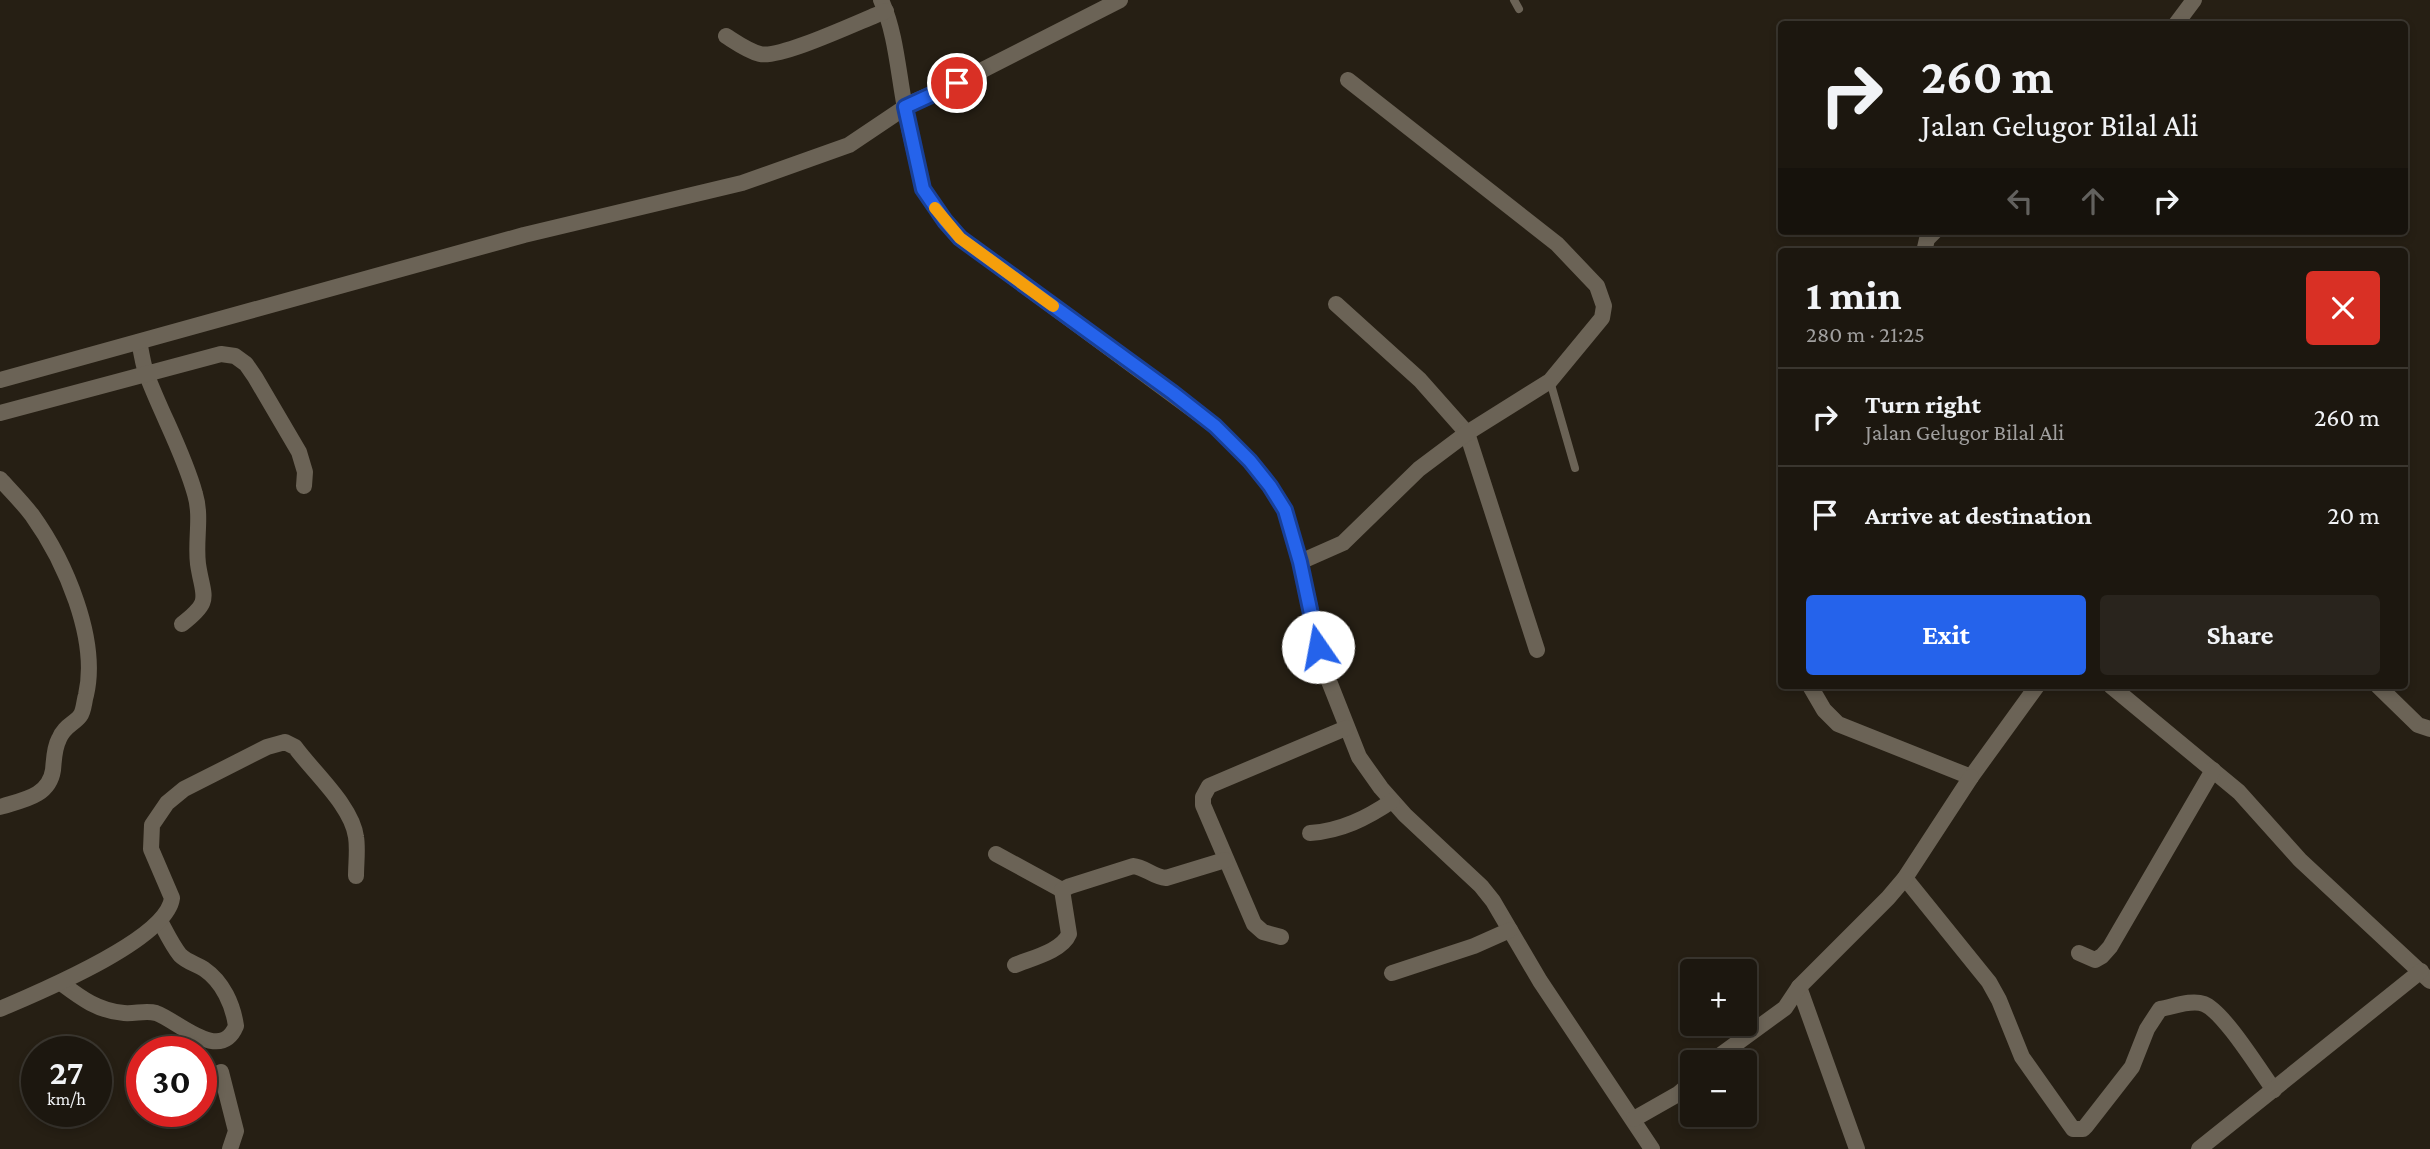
<!DOCTYPE html>
<meta charset="utf-8">
<style>
body{margin:0;font-family:"Crimson Pro",serif;background:#29241d;color:#f1f3f6;height:100vh;display:flex;flex-direction:column;font-size:26px;white-space:nowrap}
*{box-sizing:border-box;margin:0}
p{font-size:23px;color:#a09f9e}
.icon{flex:none;width:38px;height:38px;fill:none;stroke:currentColor;stroke-width:2;stroke-linecap:round;stroke-linejoin:round}
.map{position:relative;flex:1;overflow:hidden}
.drawer{position:absolute;left:1778px;top:248px;width:630px;height:441px;display:flex;flex-direction:column;background:#1c170f;border-radius:7px;box-shadow:0 4px 10px #0003,0 0 0 2px #3a362f}
.drawer>*{flex:none}
.guide{position:absolute;left:1778px;top:21px;width:630px;height:214px;border-radius:7px;box-shadow:0 4px 10px #0003,0 0 0 2px #3a362f;background:#1c170f;color:#f1f3f6;overflow:hidden}
.controls{position:absolute;left:1680px;top:959px;display:grid;gap:14px}
.controls a{display:grid;place-items:center;width:77px;height:77px;border-radius:7px;background:#1c170f;box-shadow:0 4px 10px #0003,0 0 0 2px #3a362f;font-size:35px}
.speed{position:absolute;left:21px;top:1036px;display:flex;gap:14px;font-size:35px;font-weight:700;text-align:center}
.speed>*{display:grid;place-content:center;width:91px;height:91px;border-radius:50%;background:#1c170f;box-shadow:0 4px 10px #0003,0 0 0 2px #3a362f;line-height:1}
.speed small{font-size:18px;font-weight:400}
.speed .limit{border:10px solid #d22;background:#fff;color:#111}
.pin{position:absolute;display:grid;place-items:center;width:60px;height:60px;color:#fff;margin:-30px;border:4px solid #fff;border-radius:50%;box-shadow:0 2px 7px #0007}
.me{position:absolute;width:77px;margin:-38px;rotate:348deg;stroke-linejoin:round;filter:drop-shadow(0 0 5px #0008)}
.turn{display:flex;align-items:center;gap:24px;height:147px;padding:0 28px;font-size:32px}
.turn .icon{width:91px;height:91px;stroke-width:2.5}
.turn b{display:block;font-size:49px;line-height:60px}
.lanes{display:flex;align-items:center;height:66px;padding:0 28px;background:#0003;justify-content:center;gap:35px;direction:ltr}
.lanes .off{opacity:.35}
.round{display:grid;place-items:center;flex:none;width:74px;height:74px;border-radius:7px;background:#29241d}
.head{display:flex;align-items:center;justify-content:space-between;height:119px;padding:0 28px}
h1{font-size:42px;font-weight:700;line-height:52px}
.button{display:flex;gap:14px;margin-top:auto;padding:14px 28px}
.button a{flex:1;height:80px;border-radius:7px;background:#2563eb;color:#fff;font-size:28px;font-weight:700;line-height:80px;text-align:center}
.button a+a{background:#29241d;color:#f1f3f6}
ul{padding:0;list-style:none}
li{display:flex;align-items:center;gap:21px;height:98px;padding:0 28px;border-top:2px solid #3a362f}
li div{flex:1}
li b{display:block;font-size:26px}
li em{font-style:normal}
.map>svg:first-child{display:block}
</style>
<div class="map">
<svg width="2430" height="1149" viewBox="0 0 2430 1149">
<rect width="100%" height="100%" fill="#261f14"/>
<g fill="none" stroke-linecap="round" stroke-linejoin="round">
<g stroke="#6b6356" stroke-width="8">
<path d="M1514 0 1519 9"/>
<path d="M1550 381 1575 468"/>
</g>
<g stroke="#6b6356" stroke-width="16">
<path d="M881 0C896 33 898 72 905 108 910 135 917 162 923 189L945 221 960 238 1215 426 1250 461 1270 486 1285 510 1300 562 1323 666 1359 757 1381 788 1405 815 1481 886 1493 901 1540 981 1652 1149"/>
<path d="M2176 24 2194 0"/>
<path d="M726 36C737 43 748 51 760 54 781 59 862 20 886 11"/>
<path d="M1924 252 1927 239 1935 231"/>
<path d="M1336 304 1420 380 1467 433 1537 650"/>
<path d="M139 342C142 354 143 367 148 378 163 417 184 454 195 494 202 517 195 540 198 564 203 598 213 600 182 624"/>
<path d="M0 380 524 235 742 183 849 145 913 102 957 83 1120 0"/>
<path d="M0 413 221 354 235 356 246 364 255 377 299 452 305 472 304 486"/>
<path d="M0 479C11 491 22 502 32 515 65 561 99 639 86 695 84 701 84 711 80 716 74 724 64 726 59 739 54 748 54 760 53 770 49 797 22 800 0 807"/>
<path d="M1300 562 1343 543 1419 469 1467 433 1550 381 1602 318 1604 306 1597 286 1557 244 1348 80"/>
<path d="M1810 686 1824 710 1838 724 1971 777 2037 686"/>
<path d="M2111 686 2239 792 2300 860 2430 981"/>
<path d="M2378 686 2418 725 2430 729"/>
<path d="M1310 833C1341 831 1367 818 1392 801"/>
<path d="M996 854 1062 890"/>
<path d="M1905 878 1989 982 1999 1000 2022 1057 2073 1129H2083L2086 1126 2132 1067 2147 1029 2160 1009C2173 1007 2191 999 2204 1004 2224 1012 2260 1071 2274 1090"/>
<path d="M1281 937 1263 932 1254 924 1203 805V797L1209 786 1346 728"/>
<path d="M2079 953 2095 960 2102 956 2110 947 2213 770"/>
<path d="M1015 965C1032 958 1062 951 1069 934L1062 890 1070 886 1133 866C1145 867 1153 877 1166 878L1225 860"/>
<path d="M1392 973 1474 946 1510 930"/>
<path d="M61 983C81 998 98 1011 124 1013 135 1014 146 1010 156 1013 177 1020 220 1064 236 1026 233 1005 223 982 204 969 196 964 187 962 180 955 172 945 166 932 160 921"/>
<path d="M1799 987 1857 1149"/>
<path d="M0 1009C37 993 167 940 172 898L151 849 152 825 167 803 184 789 267 747 285 742 295 747C314 773 352 806 356 837 358 849 356 863 356 876"/>
<path d="M1711 1062 1785 1008 1799 987 1888 898 1905 878 1971 777"/>
<path d="M221 1072 236 1131 230 1149"/>
<path d="M1634 1119 1678 1094 1692 1082"/>
<path d="M2199 1149 2421 971"/>
</g>
</g>
<g fill="none" stroke-linecap="round" stroke-linejoin="round">
<defs>
<path id="route" d="M957 83 905 107 923 189 945 221 960 238 1173 393 1215 426 1250 461 1270 486 1285 510 1300 562 1318 647"/>
</defs>
<use href="#route" stroke="#184099" stroke-width="18"/>
<use href="#route" stroke="#2563eb" stroke-width="12"/>
<path stroke="#f59e0b" stroke-width="12" d="M935 208 960 238 1053 306"/>
</g>
</svg>
<div class="controls">
<a>+</a>
<a>−</a>
</div>
<div class="speed"><div>27<small>km/h</small></div><div class="limit">30</div></div>
<div class="pin" style="left:957px;top:83px;background:#d93025"><svg class="icon" aria-label="arrive" viewBox="0 0 24 24"><path d="M6 21V4h12l-3 4 3 4H6"/></svg></div>
<svg class="me" style="left:1318px;top:647px" viewBox="-20 -20 40 40"><circle r="19" fill="#fff"/><path d="M0-13L10 11 0 6-10 11z" fill="#2563eb"/></svg>
<div class="guide">
<div class="turn"><svg class="icon" aria-label="right" viewBox="0 0 24 24"><path d="M7 20v-9h11M14 6l5 5-5 5"/></svg><div><b>260 m</b>Jalan Gelugor Bilal Ali</div></div>
<div class="lanes"><svg class="icon off" aria-label="left" viewBox="0 0 24 24"><path d="M17 20v-9H6M10 6l-5 5 5 5"/></svg><svg class="icon off" aria-label="ahead" viewBox="0 0 24 24"><path d="M12 20V5M6 11l6-6 6 6"/></svg><svg class="icon" aria-label="right" viewBox="0 0 24 24"><path d="M7 20v-9h11M14 6l5 5-5 5"/></svg></div>
</div>
<section class="drawer">
<div class="head"><div><h1>1 min</h1><p>280 m · 21:25</p></div><a class="round" style="background:#d93025;color:#fff"><svg class="icon" aria-label="close" viewBox="0 0 24 24"><path d="M6 6l12 12M18 6L6 18"/></svg></a></div>
<ul>
<li><svg class="icon" aria-label="right" viewBox="0 0 24 24"><path d="M7 20v-9h11M14 6l5 5-5 5"/></svg><div><b>Turn right</b><p>Jalan Gelugor Bilal Ali</p></div><em>260 m</em></li>
<li><svg class="icon" aria-label="arrive" viewBox="0 0 24 24"><path d="M6 21V4h12l-3 4 3 4H6"/></svg><div><b>Arrive at destination</b></div><em>20 m</em></li>
</ul>
<div class="button"><a>Exit</a><a>Share</a></div>
</section>
</div>
